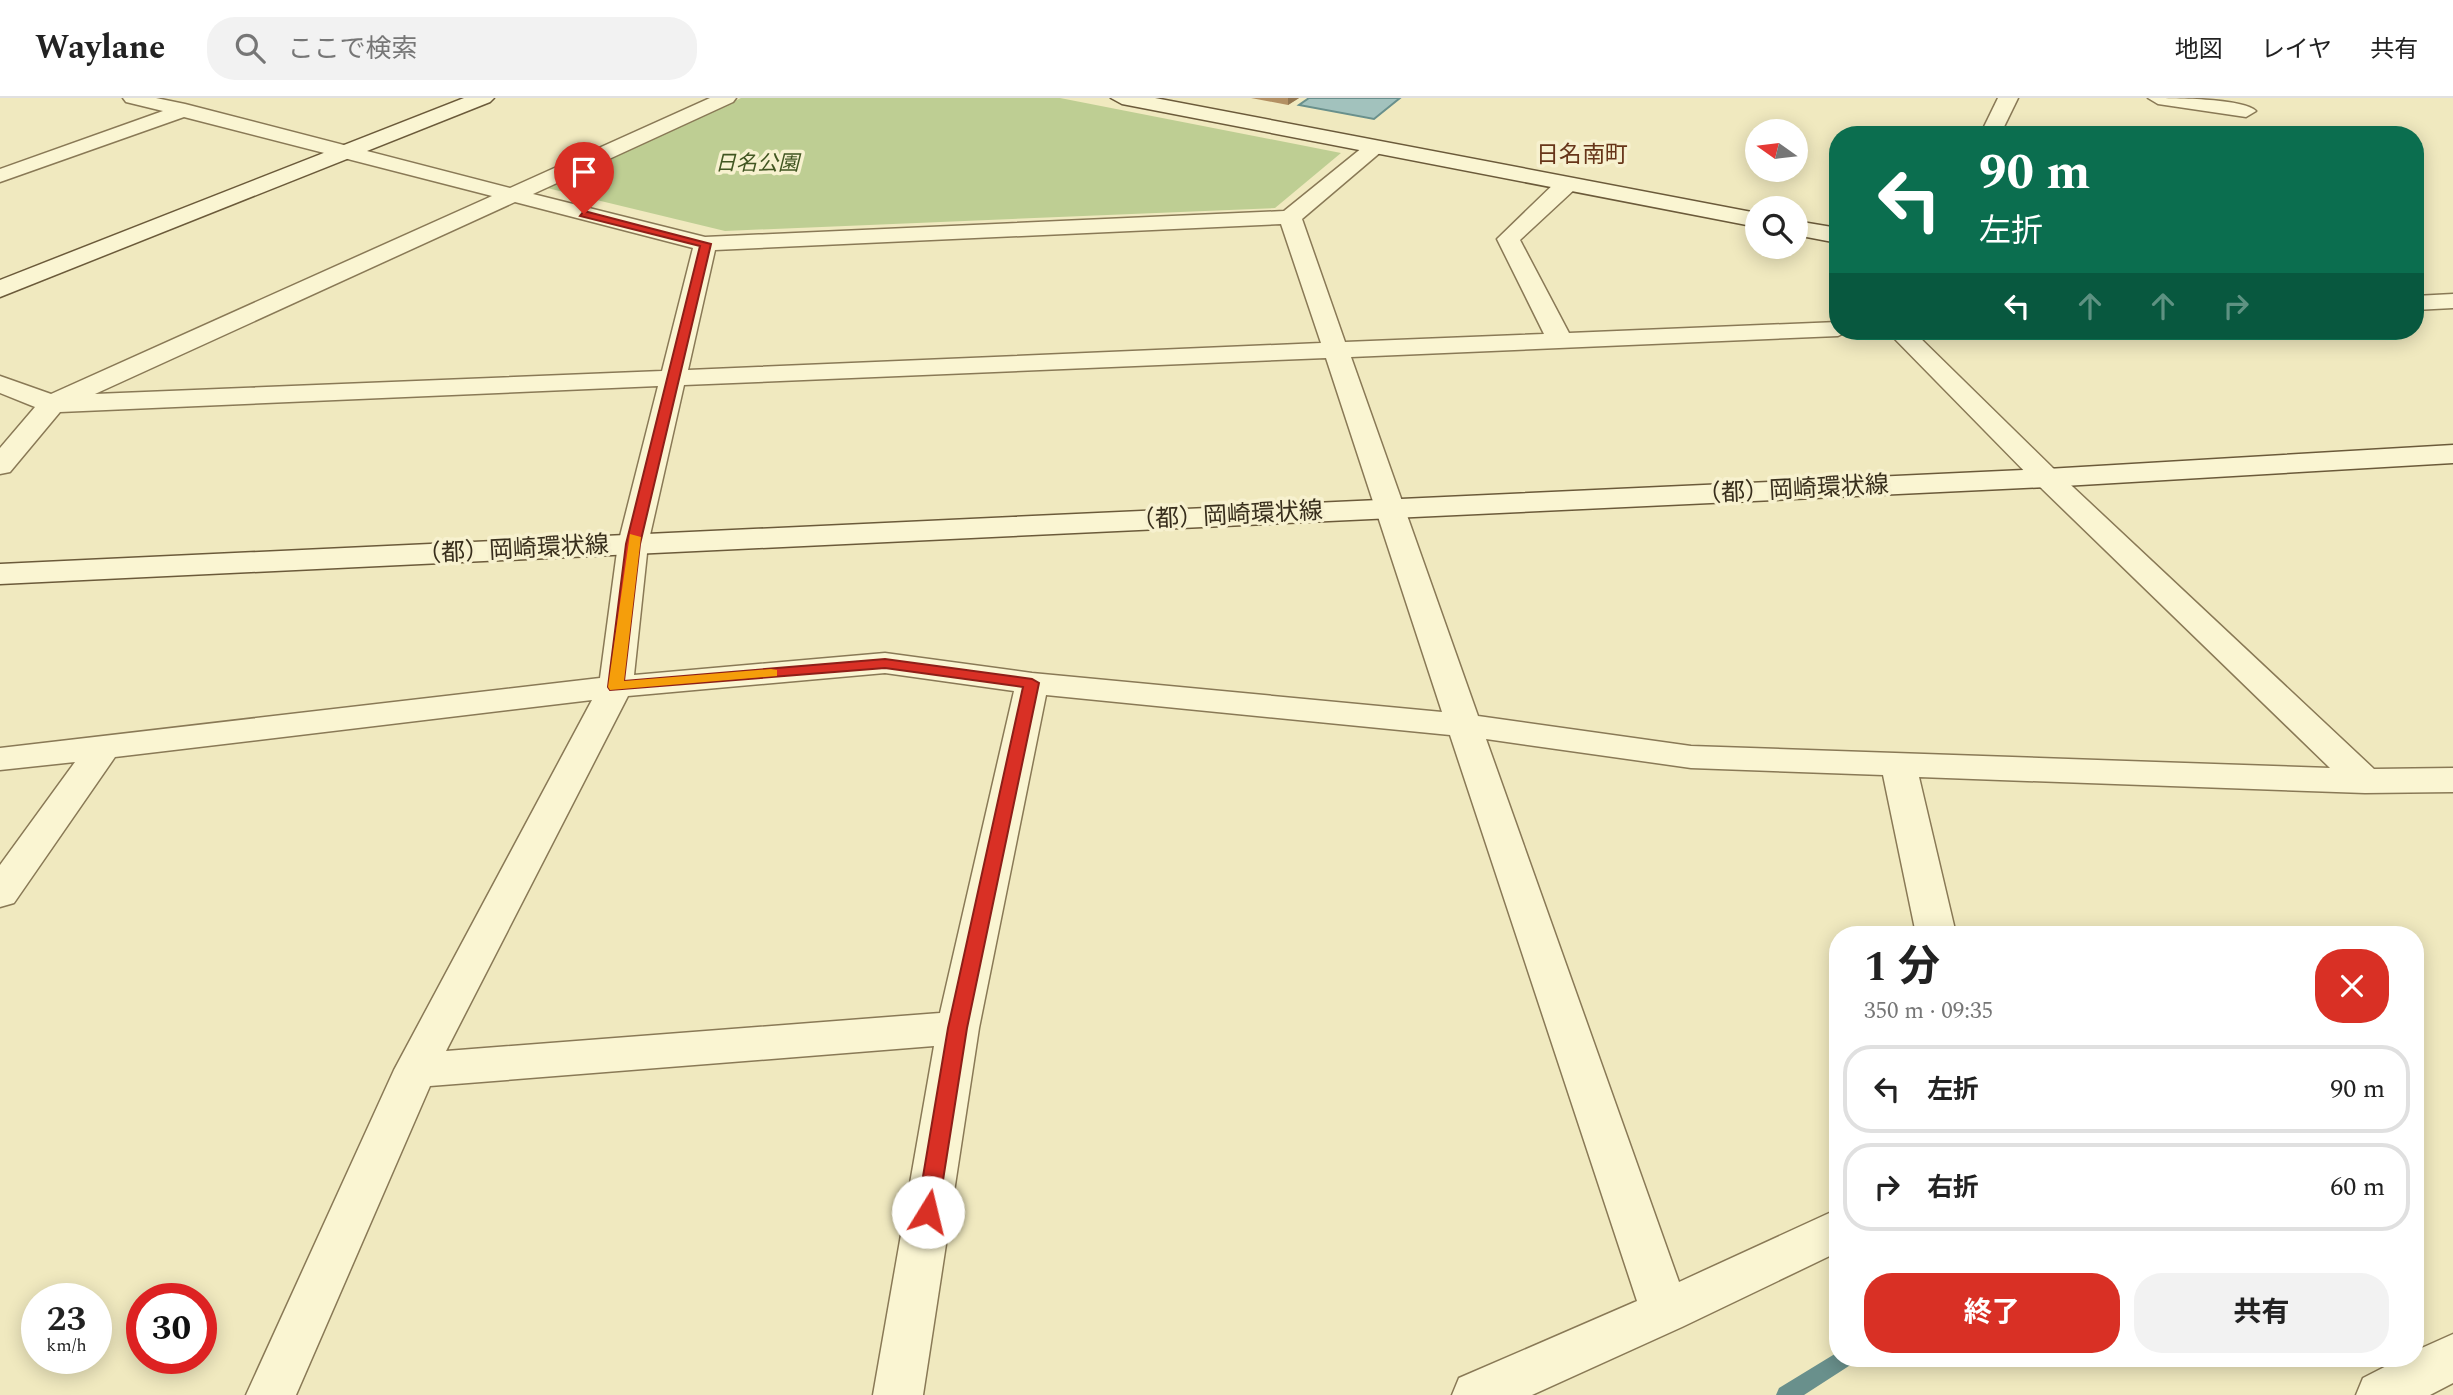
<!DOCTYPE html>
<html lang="ja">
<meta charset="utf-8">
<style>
body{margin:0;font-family:Spectral,"Noto Sans JP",serif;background:#f2f2f2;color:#222;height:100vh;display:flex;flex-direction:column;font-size:26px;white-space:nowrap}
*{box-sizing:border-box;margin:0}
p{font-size:23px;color:#767676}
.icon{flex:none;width:38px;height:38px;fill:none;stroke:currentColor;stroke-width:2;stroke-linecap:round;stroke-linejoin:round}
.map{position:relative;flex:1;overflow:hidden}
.details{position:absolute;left:1829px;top:828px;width:595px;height:441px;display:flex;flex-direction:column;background:#fff;border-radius:28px;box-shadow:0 4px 18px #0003}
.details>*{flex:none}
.top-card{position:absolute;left:1829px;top:28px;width:595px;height:214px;border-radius:28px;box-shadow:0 4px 18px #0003;background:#0b6e4f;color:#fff;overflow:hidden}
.needle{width:46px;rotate:284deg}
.fabs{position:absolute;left:1745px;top:21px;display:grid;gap:14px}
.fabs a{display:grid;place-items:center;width:63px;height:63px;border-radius:50%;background:#fff;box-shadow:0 4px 18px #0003;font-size:35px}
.speed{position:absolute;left:21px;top:1185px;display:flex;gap:14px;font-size:35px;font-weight:700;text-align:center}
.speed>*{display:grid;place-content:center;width:91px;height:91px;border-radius:50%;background:#fff;box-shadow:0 4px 18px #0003;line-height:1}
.speed small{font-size:18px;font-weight:400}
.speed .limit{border:10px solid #d22;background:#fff;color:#111}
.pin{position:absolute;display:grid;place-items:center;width:60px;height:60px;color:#fff;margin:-72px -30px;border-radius:50% 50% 50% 0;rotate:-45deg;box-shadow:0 0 7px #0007}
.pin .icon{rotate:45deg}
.me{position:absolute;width:77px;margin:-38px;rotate:9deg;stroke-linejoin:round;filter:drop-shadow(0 0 5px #0008)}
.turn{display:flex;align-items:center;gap:24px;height:147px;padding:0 35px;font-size:32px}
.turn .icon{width:91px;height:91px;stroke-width:2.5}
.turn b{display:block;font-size:49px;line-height:60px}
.lanes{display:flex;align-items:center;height:66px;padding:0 35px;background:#0003;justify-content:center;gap:35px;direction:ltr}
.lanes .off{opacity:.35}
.round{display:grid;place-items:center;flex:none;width:74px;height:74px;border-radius:28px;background:#f2f2f2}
.summary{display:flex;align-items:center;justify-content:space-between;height:119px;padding:0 35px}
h1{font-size:42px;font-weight:700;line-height:52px}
.primary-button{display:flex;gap:14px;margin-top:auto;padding:14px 35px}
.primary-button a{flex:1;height:80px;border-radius:28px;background:#d93025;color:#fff;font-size:28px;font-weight:700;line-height:80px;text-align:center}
.primary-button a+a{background:#f2f2f2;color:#222}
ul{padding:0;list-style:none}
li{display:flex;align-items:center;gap:21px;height:88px;margin:0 14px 10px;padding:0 21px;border:4px solid #e0e0e0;border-radius:28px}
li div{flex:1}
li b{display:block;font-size:26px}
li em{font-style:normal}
header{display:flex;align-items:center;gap:42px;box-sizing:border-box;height:98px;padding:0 35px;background:#fff;border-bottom:2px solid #e0e0e0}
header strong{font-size:33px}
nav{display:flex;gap:38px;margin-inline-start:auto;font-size:24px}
.search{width:490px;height:63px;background:#f2f2f2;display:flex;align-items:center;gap:18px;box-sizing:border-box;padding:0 24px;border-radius:28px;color:#767676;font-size:26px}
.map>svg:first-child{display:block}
</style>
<header>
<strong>Waylane</strong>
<div class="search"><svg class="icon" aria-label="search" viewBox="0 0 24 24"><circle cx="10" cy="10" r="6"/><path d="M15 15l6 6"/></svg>ここで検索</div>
<nav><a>地図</a><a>レイヤ</a><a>共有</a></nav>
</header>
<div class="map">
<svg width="2453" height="1297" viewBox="0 0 2453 1297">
<rect width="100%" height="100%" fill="#f0e9bf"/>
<path fill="#bece93" d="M741 0H1060L1341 55 1275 110 725 133 547 90Z"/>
<path fill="#a2c2bd" stroke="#69908c" stroke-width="2" d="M1309 0H1400L1374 21 1299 7Z"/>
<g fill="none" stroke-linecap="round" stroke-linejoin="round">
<path fill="#69908c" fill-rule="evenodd" d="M1838 1254V1260H1855L1852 1266 1804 1297H1776L1779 1290Z"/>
<defs>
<g id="street">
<path d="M123 0H156L185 6 510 90 710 0H736L733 4 533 96 705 139 1284 113 1368 45 1375 43 1385 49 1382 53 1302 121 1345 244 1544 236 1497 141 1559 81H1575L1578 86 1575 91 1520 142 1569 235 1838 224V233H1849L1838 238 1351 259 1478 618 1691 648 2330 670 2037 386 1887 233H1913L2057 374 2374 671 2453 670V694L2365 695 1919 679 1956 836H1916L1883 677 1691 670 1486 641 1679 1184 1838 1111V1154L1682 1229 1532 1297H1452L1459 1280 1637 1203 1450 637 1046 597 979 930 923 1297H873L934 948 430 988 296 1297H246L394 972 592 602 115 659 14 805 0 809V767L75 664 0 672V650L600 580 618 446 658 288 60 314 10 374 0 376V350L35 309 0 295V278L51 296 492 98 184 19 0 84V71L163 13 126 4ZM515 104 693 150 662 273 95 296ZM1281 126 1321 245 688 272 715 152ZM1326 260 1442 614 1032 575 885 555 634 577 648 446 684 287ZM885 575 1014 593 940 915 446 953 628 598Z"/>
<path d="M1998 0H2018L2000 37H1980Z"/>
<path d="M2148 0C2170 0 2243 0 2256 13L2246 19 2158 6Z"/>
<path d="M2453 196V210L2415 212V198Z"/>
<path d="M2453 1236V1285L2430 1297H2356L2363 1280 2402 1260H2415V1253Z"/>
</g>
<g id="secondary">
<path d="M464 0H494L490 4 0 199V182Z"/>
<path d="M1111 0H1155L1757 115V129L1122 6Z"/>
<path d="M1796 123 1838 130V145L1796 137Z"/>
<path d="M2453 347V365L2047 389 0 486V466L2047 371Z"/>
</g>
</defs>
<use href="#street" stroke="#897956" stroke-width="3"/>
<use href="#secondary" stroke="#6b5a3a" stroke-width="3"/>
<use href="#street" fill="#faf5d2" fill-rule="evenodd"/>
<use href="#secondary" fill="#faf5d2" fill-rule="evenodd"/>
</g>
<path fill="#b39063" d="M1251 0H1299L1288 7Z"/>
<path fill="#927650" d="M1288 0H1299L1288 7Z"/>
<path fill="#d93025" stroke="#8d1f18" stroke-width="2" d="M584 113 711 146 640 446 624 583 885 561 1032 581 1039 585 967 930 938 1114 935 1120 928 1123 920 1120 917 1114 948 930 1023 589 885 570 610 592 608 589 626 446 700 148 580 118Z"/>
<path fill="#f59e0b" d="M630 436 641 439 624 583 771 571 777 572V578L610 592 608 589Z"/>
<g text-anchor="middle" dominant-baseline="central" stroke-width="7" stroke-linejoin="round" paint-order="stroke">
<g font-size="21" font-style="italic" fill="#415621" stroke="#f7f1cf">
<text x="757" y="66">日名公園</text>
</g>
<g font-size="23" fill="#673519" stroke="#f7f1cf">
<text x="1582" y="57">日名南町</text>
</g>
<g font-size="24" fill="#382e1c" stroke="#f7f1cf">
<text transform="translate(1793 392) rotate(-3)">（都）岡崎環状線</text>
<text transform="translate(1227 418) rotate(-3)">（都）岡崎環状線</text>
<text transform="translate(513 452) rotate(-3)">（都）岡崎環状線</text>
</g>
</g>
</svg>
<div class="fabs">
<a><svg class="needle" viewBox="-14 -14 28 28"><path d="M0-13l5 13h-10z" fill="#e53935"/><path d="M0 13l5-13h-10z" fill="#767676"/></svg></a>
<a><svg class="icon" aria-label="search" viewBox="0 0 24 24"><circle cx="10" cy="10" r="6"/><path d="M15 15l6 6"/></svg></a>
</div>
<div class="speed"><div>23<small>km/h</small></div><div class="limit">30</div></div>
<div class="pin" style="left:584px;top:116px;background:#d93025"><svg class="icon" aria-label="arrive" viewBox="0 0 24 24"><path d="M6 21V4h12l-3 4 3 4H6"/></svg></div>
<svg class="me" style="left:928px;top:1114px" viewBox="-20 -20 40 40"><circle r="19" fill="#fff"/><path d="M0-13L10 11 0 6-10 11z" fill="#d93025"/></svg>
<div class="top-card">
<div class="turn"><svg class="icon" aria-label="left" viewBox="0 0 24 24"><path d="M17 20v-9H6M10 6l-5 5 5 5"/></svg><div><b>90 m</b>左折</div></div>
<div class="lanes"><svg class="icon" aria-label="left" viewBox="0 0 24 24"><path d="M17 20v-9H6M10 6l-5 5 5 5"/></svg><svg class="icon off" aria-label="ahead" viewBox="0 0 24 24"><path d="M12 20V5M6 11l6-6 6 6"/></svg><svg class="icon off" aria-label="ahead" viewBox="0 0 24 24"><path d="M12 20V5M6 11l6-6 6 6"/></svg><svg class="icon off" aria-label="right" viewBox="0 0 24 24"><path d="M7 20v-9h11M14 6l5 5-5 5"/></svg></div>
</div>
<section class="details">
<div class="summary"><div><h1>1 分</h1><p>350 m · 09:35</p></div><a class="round" style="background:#d93025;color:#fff"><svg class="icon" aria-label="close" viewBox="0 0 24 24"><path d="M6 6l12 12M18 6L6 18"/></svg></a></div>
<ul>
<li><svg class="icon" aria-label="left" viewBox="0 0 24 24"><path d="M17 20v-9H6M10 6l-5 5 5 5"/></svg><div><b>左折</b></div><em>90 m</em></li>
<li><svg class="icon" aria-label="right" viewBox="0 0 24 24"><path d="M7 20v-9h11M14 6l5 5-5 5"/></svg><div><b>右折</b></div><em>60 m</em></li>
</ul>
<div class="primary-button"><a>終了</a><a>共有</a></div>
</section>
</div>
